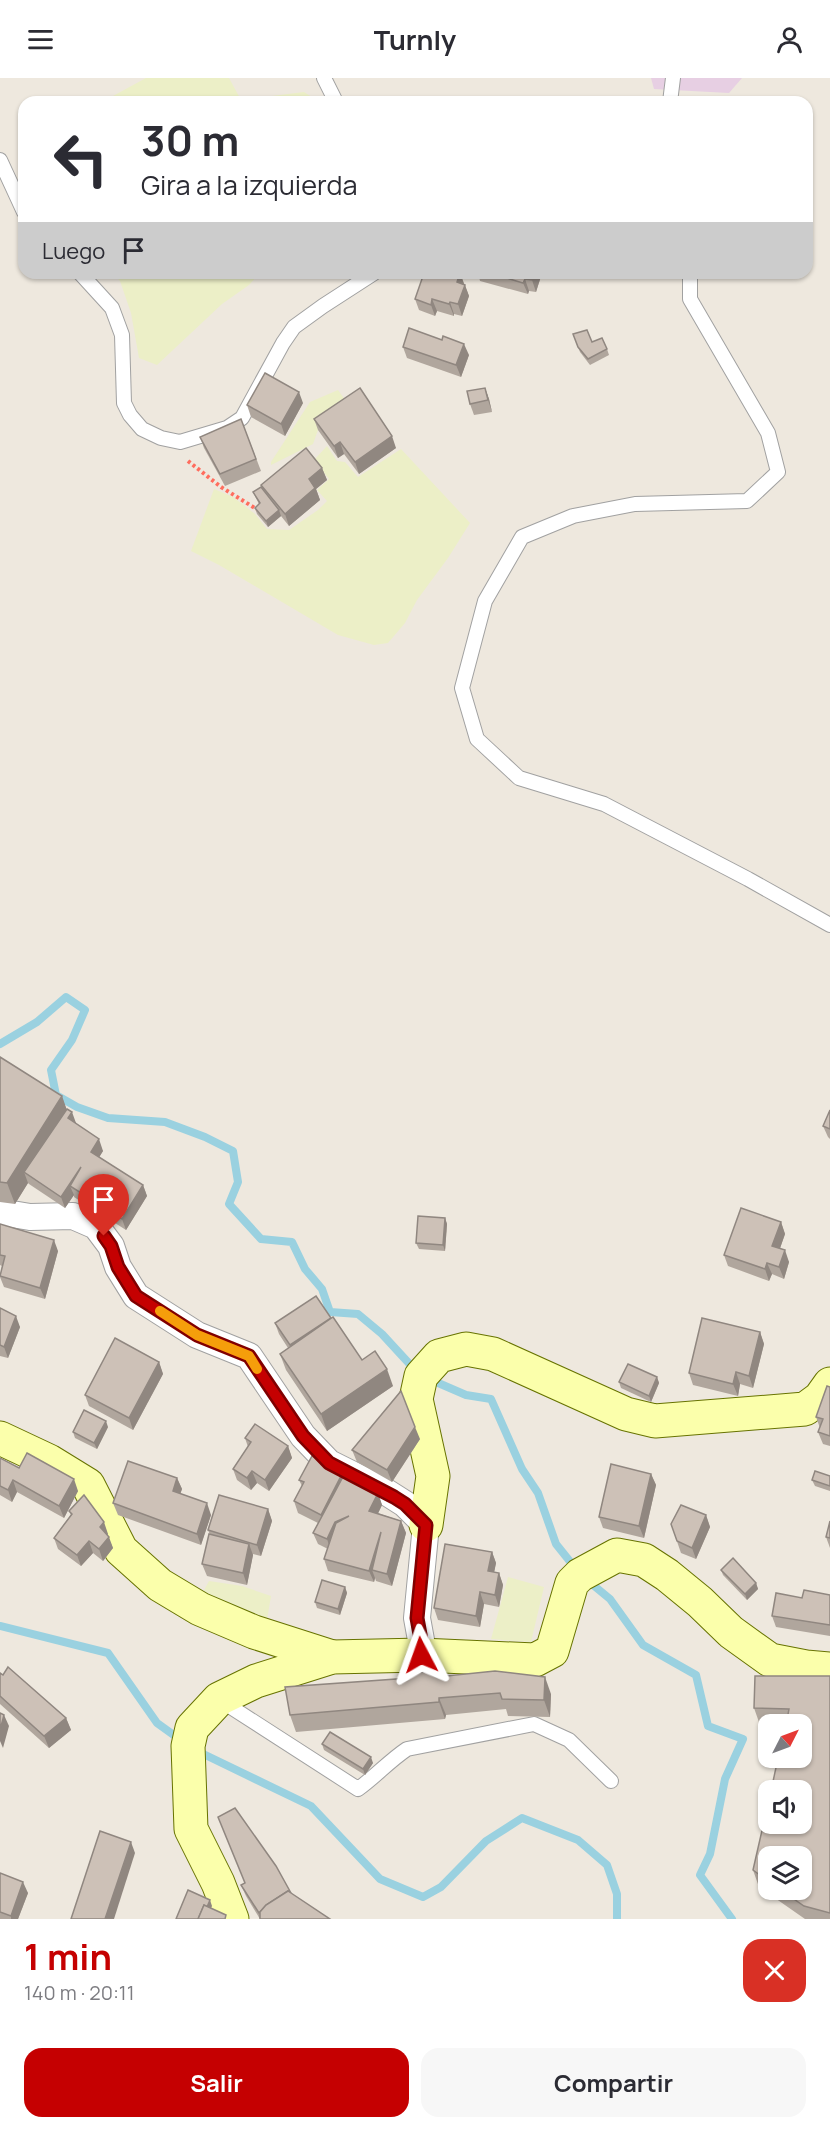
<!DOCTYPE html>
<html lang="es">
<meta charset="utf-8">
<style>
body{margin:0;font-family:Manrope,sans-serif;background:#f7f7f7;color:#2b2b33;height:100vh;display:flex;flex-direction:column;font-size:22px;white-space:nowrap}
*{box-sizing:border-box;margin:0}
p{font-size:20px;color:#7c7c81}
.icon{flex:none;width:33px;height:33px;fill:none;stroke:currentColor;stroke-width:2;stroke-linecap:round;stroke-linejoin:round}
.map{position:relative;height:1841px;overflow:hidden}
.details{display:flex;flex-direction:column;background:#fff;flex:1}
.details>*{flex:none}
.hud{position:absolute;left:18px;top:18px;width:795px;height:183px;border-radius:18px;box-shadow:0 2px 4px #0004;background:#fff;color:#2b2b33;overflow:hidden}
.needle{width:39px;rotate:48deg}
.controls{position:absolute;left:758px;top:1636px;display:grid;gap:12px}
.controls a{display:grid;place-items:center;width:54px;height:54px;border-radius:12px;background:#fff;box-shadow:0 2px 4px #0004;font-size:30px}
.pin{position:absolute;display:grid;place-items:center;width:51px;height:51px;color:#fff;margin:-62px -26px;border-radius:50% 50% 50% 0;rotate:-45deg;box-shadow:0 0 6px #0007}
.pin .icon{rotate:45deg}
.me{position:absolute;width:66px;margin:-33px;rotate:356deg;stroke-linejoin:round;filter:drop-shadow(0 0 4px #0008)}
.turn{display:flex;align-items:center;gap:21px;height:126px;padding:0 24px;font-size:27px}
.turn .icon{width:78px;height:78px;stroke-width:2.5}
.turn b{display:block;font-size:42px;line-height:51px}
.then{display:flex;align-items:center;height:57px;padding:0 24px;background:#0003;gap:12px;font-size:22px}
.round{display:grid;place-items:center;flex:none;width:63px;height:63px;border-radius:18px;background:#f7f7f7}
.headline{display:flex;align-items:center;justify-content:space-between;height:102px;padding:0 24px}
h1{font-size:36px;font-weight:700;line-height:45px;color:#c50001}
.primary-button{display:flex;gap:12px;margin-top:auto;padding:12px 24px}
.primary-button a{flex:1;height:69px;border-radius:18px;background:#c50001;color:#fff;font-size:24px;font-weight:700;line-height:69px;text-align:center}
.primary-button a+a{background:#f7f7f7;color:#2b2b33}
header{display:flex;justify-content:space-between;align-items:center;height:78px;padding:0 24px;background:#fff;font-size:27px;font-weight:700}
.map>svg:first-child{display:block}
</style>
<header><svg class="icon" aria-label="menu" viewBox="0 0 24 24"><path d="M4 6h16M4 12h16M4 18h16"/></svg>Turnly<svg class="icon" aria-label="person" viewBox="0 0 24 24"><circle cx="12" cy="8" r="4"/><path d="M4 21q1-7 8-7t8 7"/></svg></header>
<div class="map">
<svg width="830" height="1841" viewBox="0 0 830 1841">
<rect width="100%" height="100%" fill="#eee8de"/>
<path fill="#e7cfe3" d="M651 0H742L729 15 654 11Z"/>
<g fill="#ecefc7">
<path d="M146 0H229L241 22 304 14 320 24H102Z"/>
<path d="M113 195H260L249 207 222 226 157 287 139 280 131 235 120 203Z"/>
<path d="M338 312 351 330 318 352 313 366 271 387V384L310 324Z"/>
<path d="M327 368 337 383 345 384 358 399 401 371 470 445 448 480 417 522 405 545 388 565 374 567 338 557 219 487 191 473 214 411 233 419 255 436 267 451 289 452 318 432 327 423 317 412 329 401 314 382Z"/>
<path d="M508 1499 544 1509 531 1564 491 1561Z"/>
<path d="M209 1503 242 1508 271 1518 266 1548 200 1520Z"/>
</g>
<g fill="none" stroke-linecap="round" stroke-linejoin="round">
<g stroke="#9ad1e0" stroke-width="8">
<path d="M0 966 37 944 66 919 85 932 72 962 51 992 56 1017 77 1029 108 1040 165 1044 205 1059 233 1073 238 1104 229 1126 261 1161 292 1164 305 1191 322 1211 330 1234 358 1236 382 1256 416 1293"/>
<path d="M429 1301 466 1317 491 1321 522 1391 538 1415 556 1466 576 1491"/>
<path d="M587 1502 610 1521 643 1567 696 1597 708 1648 743 1661 725 1701 710 1776 700 1797 732 1841"/>
<path d="M0 1548 108 1575 157 1645 182 1663"/>
<path d="M195 1672 311 1728 380 1801 423 1819 441 1809 486 1763 522 1740 578 1762 607 1787 617 1816V1841"/>
</g>
<defs>
<g id="lane">
<path d="M324 0 336 24"/>
<path d="M670 24 673 0"/>
<path d="M0 82 24 134"/>
<path d="M80 195 112 230 122 257 124 325 130 337 142 351 161 360 180 364 227 350 242 340 283 265 294 249 323 228 374 195"/>
<path d="M690 195V221L768 355 778 394 747 423 635 426 573 438 522 459 485 523 462 610 477 661 519 700 604 726 748 801 830 847"/>
<path d="M220 1622 358 1711C375 1699 389 1683 407 1671L534 1646 569 1662 611 1703"/>
</g>
<path id="street" d="M0 1134 30 1139 73 1138 96 1148 111 1168 118 1189 136 1218 197 1257 249 1278 303 1358 329 1385 383 1412 405 1426 426 1447 417 1540 421 1562V1577"/>
<g id="secondary">
<path d="M0 1360 49 1383 88 1407 121 1472 160 1507 200 1531 254 1554 332 1579"/>
<path d="M426 1447 433 1398 416 1321 421 1298 439 1278 466 1271 493 1276 626 1336 655 1343 805 1331 820 1320 830 1306"/>
<path d="M232 1841 218 1805 191 1751 188 1668 192 1650 219 1621 256 1603 332 1579 421 1577 535 1582 552 1573 572 1505 580 1497 617 1477 644 1482 667 1497 700 1524 731 1554 770 1582 806 1589 830 1591"/>
</g>
</defs>
<use href="#lane" stroke="#a1a1a1" stroke-width="16"/>
<use href="#street" stroke="#a1a1a1" stroke-width="28"/>
<use href="#secondary" stroke="#677300" stroke-width="35"/>
<path stroke="#ff6d5e" stroke-width="4" stroke-dasharray="3 3" stroke-linecap="butt" d="M188 383 221 409 258 432"/>
<use href="#lane" stroke="#fff" stroke-width="14"/>
<use href="#street" stroke="#fff" stroke-width="26"/>
<use href="#secondary" stroke="#fbffab" stroke-width="33"/>
</g>
<g fill="#b0a69d" fill-rule="evenodd">
<path d="M460 195 469 218 462 238 454 236V238L437 233 435 238 419 232 415 221Z"/>
<path d="M462 195H542L536 214 529 213 528 216 480 203 479 199Z"/>
<path d="M573 256 607 271 609 277 590 287 580 274Z"/>
<path d="M403 269 469 277 461 299 407 280Z"/>
<path d="M485 310 489 321 492 334 474 337 470 326Z"/>
<path d="M303 325 285 358 251 339 247 327Z"/>
<path d="M241 341 261 393 225 408 204 370 200 359Z"/>
<path d="M314 341 396 370 359 396 344 376 338 380 318 352Z"/>
<path d="M322 390 327 402 316 411 320 422 289 448 281 438 268 449 257 436 255 430 259 426 253 414 262 411 261 407Z"/>
<path d="M0 979 62 1018 66 1031 76 1045 103 1073 99 1079 143 1107 147 1118 126 1152 74 1119V1117L65 1130 29 1106 28 1105 15 1126 0 1124Z"/>
<path d="M830 1032V1061L828 1059 823 1048Z"/>
<path d="M445 1140 447 1146 445 1173 419 1171 416 1165Z"/>
<path d="M781 1144 785 1156 780 1170 789 1184 784 1201 772 1196 769 1203 728 1188 724 1177Z"/>
<path d="M0 1146 58 1173 45 1221 4 1209 0 1199 2 1188 0 1187Z"/>
<path d="M0 1230 20 1249 8 1280 0 1278Z"/>
<path d="M331 1240 362 1282 393 1308 327 1353 286 1292 280 1276 288 1270 279 1256 275 1245Z"/>
<path d="M760 1254 764 1266 753 1310 740 1306 738 1318 693 1307 689 1295Z"/>
<path d="M159 1284 163 1296 133 1352 89 1328 85 1317Z"/>
<path d="M657 1299 659 1305 651 1324 621 1310 619 1304Z"/>
<path d="M830 1309V1368L823 1366 818 1354 820 1350 816 1339Z"/>
<path d="M108 1349 97 1371 75 1360 73 1354Z"/>
<path d="M245 1360 288 1368 292 1380 269 1413 257 1405 251 1412 237 1402 233 1391 248 1369Z"/>
<path d="M420 1361 392 1404 357 1384 352 1372Z"/>
<path d="M0 1380 19 1390 78 1413 64 1440 17 1414 12 1424 0 1417Z"/>
<path d="M651 1396 656 1407 644 1460 603 1450 599 1439Z"/>
<path d="M344 1397 378 1415 382 1427 378 1435 401 1443 406 1455 392 1508 376 1503 375 1500 374 1504 328 1493 324 1481 328 1471 318 1466 313 1455 318 1445 298 1435 294 1423 302 1408 299 1402Z"/>
<path d="M830 1398V1413L815 1408 812 1402Z"/>
<path d="M177 1400 182 1411 180 1416 211 1437 201 1467 118 1437 113 1425Z"/>
<path d="M268 1431 272 1443 261 1478 253 1476V1477L247 1507 207 1498 202 1486 210 1457 208 1452Z"/>
<path d="M69 1433 108 1456 107 1457 113 1470 103 1483 93 1475 81 1488 58 1471 54 1460 71 1437Z"/>
<path d="M706 1437 710 1449 696 1481 681 1475 671 1446Z"/>
<path d="M830 1443V1470L826 1459Z"/>
<path d="M492 1474 496 1485 494 1494 499 1495 503 1507 499 1529 484 1526 480 1549 438 1542 434 1530Z"/>
<path d="M721 1492 756 1505 758 1511 747 1522 723 1497Z"/>
<path d="M345 1509 347 1515 340 1537 317 1530 315 1524Z"/>
<path d="M830 1517V1558L776 1549 772 1538 802 1520Z"/>
<path d="M0 1595 66 1640 71 1652 49 1670 0 1626Z"/>
<path d="M830 1598V1841H805L759 1809 753 1792 801 1647H760L754 1630ZM768 1779 801 1812H768Z"/>
<path d="M437 1599 551 1616 550 1639 508 1638 506 1631 446 1637 445 1641 296 1654 290 1637Z"/>
<path d="M322 1666 373 1685 365 1697 324 1672Z"/>
<path d="M276 1788 260 1841 246 1818 241 1807Z"/>
<path d="M0 1795 28 1815 18 1841H0Z"/>
</g>
<g fill="#908780">
<path d="M460 195 464 206 457 204Z"/>
<path d="M534 195H542L536 214 532 202Z"/>
<path d="M525 201 529 213 528 216 523 205Z"/>
<path d="M465 207 469 218 462 238 458 226Z"/>
<path d="M432 221 437 233 435 238 431 227Z"/>
<path d="M450 224 454 236V238L449 226Z"/>
<path d="M464 266 469 277 461 299 456 287Z"/>
<path d="M485 310 489 321 492 334 488 322Z"/>
<path d="M299 314 303 325 285 358 281 346Z"/>
<path d="M392 358 396 370 359 396 355 384Z"/>
<path d="M340 364 344 376 338 380 334 368Z"/>
<path d="M322 390 327 402 316 411 320 422 289 448 285 436 309 401Z"/>
<path d="M279 432 281 438 268 449 266 443Z"/>
<path d="M62 1018 69 1038 72 1034 76 1045 24 1094 28 1105 15 1126 7 1105Z"/>
<path d="M99 1061 103 1073 95 1086 91 1074Z"/>
<path d="M81 1089 70 1108 74 1117 65 1130 61 1119Z"/>
<path d="M143 1107 147 1118 126 1152 122 1141Z"/>
<path d="M445 1140 447 1146 445 1173 443 1167Z"/>
<path d="M781 1144 785 1156 777 1179 772 1168Z"/>
<path d="M54 1162 58 1173 45 1221 40 1210Z"/>
<path d="M785 1172 789 1184 784 1201 779 1189Z"/>
<path d="M767 1185 772 1196 769 1203 765 1191Z"/>
<path d="M16 1238 20 1249 8 1280 4 1269Z"/>
<path d="M331 1240 335 1251 294 1279 290 1267Z"/>
<path d="M760 1254 764 1266 753 1310 749 1298Z"/>
<path d="M159 1284 163 1296 133 1352 129 1340Z"/>
<path d="M387 1291 393 1308 327 1353 321 1336Z"/>
<path d="M736 1294 740 1306 738 1318 733 1306Z"/>
<path d="M657 1299 659 1305 651 1324 649 1318Z"/>
<path d="M106 1343 108 1349 97 1371 94 1365Z"/>
<path d="M415 1349 420 1361 392 1404 387 1392Z"/>
<path d="M288 1368 292 1380 269 1413 265 1402Z"/>
<path d="M252 1393 257 1405 251 1412 247 1400Z"/>
<path d="M343 1394 347 1406 326 1449 321 1437Z"/>
<path d="M651 1396 656 1407 644 1460 639 1448Z"/>
<path d="M177 1400 182 1411 177 1425 173 1413Z"/>
<path d="M74 1401 78 1413 64 1440 59 1428Z"/>
<path d="M13 1402 17 1414 12 1424 8 1412Z"/>
<path d="M378 1415 382 1427 374 1444 369 1433Z"/>
<path d="M207 1425 211 1437 201 1467 197 1456Z"/>
<path d="M268 1431 272 1443 261 1478 257 1467Z"/>
<path d="M706 1437 710 1449 696 1481 692 1470Z"/>
<path d="M401 1443 406 1455 392 1508 387 1496Z"/>
<path d="M104 1444 108 1456 104 1461 100 1449Z"/>
<path d="M335 1444 339 1455 331 1473 327 1461Z"/>
<path d="M381 1454 372 1492 375 1500 374 1504 369 1493Z"/>
<path d="M109 1459 113 1470 103 1483 99 1471Z"/>
<path d="M89 1463 93 1475 81 1488 77 1477Z"/>
<path d="M249 1466 253 1477 247 1507 243 1495Z"/>
<path d="M492 1474 496 1485 492 1505 488 1493Z"/>
<path d="M499 1495 503 1507 499 1529 495 1517Z"/>
<path d="M756 1505 758 1511 747 1522 745 1516Z"/>
<path d="M345 1509 347 1515 340 1537 338 1531Z"/>
<path d="M480 1514 484 1526 480 1549 476 1538Z"/>
<path d="M545 1599 551 1616 550 1639 544 1622Z"/>
<path d="M439 1620 446 1637 445 1641 439 1624Z"/>
<path d="M4 1637 9 1648 3 1670 0 1663V1652Z"/>
<path d="M66 1640 71 1652 49 1670 44 1658Z"/>
<path d="M371 1679 373 1685 365 1697 363 1691Z"/>
<path d="M131 1764 135 1775 114 1841H105Z"/>
<path d="M23 1804 28 1815 18 1841H11V1838Z"/>
<path d="M210 1822 212 1828 206 1841H202Z"/>
</g>
<g fill="#cdc1b7" stroke="#908780" stroke-width="1.5">
<path d="M424 195H460L457 204 465 207 458 226 450 224 449 226 432 221 431 227 415 221Z"/>
<path d="M490 195H534L532 202 525 201 523 205Z"/>
<path d="M409 250 442 262 443 258 464 266 456 287 403 269Z"/>
<path d="M587 252 592 264 602 260 607 271 588 281 578 269 573 256Z"/>
<path d="M265 295 299 314 281 346 247 327Z"/>
<path d="M360 310 392 358 355 384 340 364 334 368 314 341Z"/>
<path d="M485 310 488 322 470 326 467 313Z"/>
<path d="M241 341 256 381 220 396 200 359Z"/>
<path d="M306 370 322 390 309 401 315 410 285 436 261 407Z"/>
<path d="M261 409 279 432 266 443 255 430 260 425 253 414Z"/>
<path d="M0 979 62 1018 7 1105 0 1104Z"/>
<path d="M67 1031 72 1034 68 1040 99 1061 91 1074 143 1107 122 1141 70 1108 81 1089 61 1119 24 1094Z"/>
<path d="M830 1032V1051L823 1048Z"/>
<path d="M741 1130 781 1144 772 1168 785 1172 779 1189 767 1185 765 1191 724 1177Z"/>
<path d="M418 1138 445 1140 443 1167 416 1165Z"/>
<path d="M0 1146 54 1162 40 1210 0 1198 5 1178 0 1177Z"/>
<path d="M316 1218 331 1240 290 1267 275 1245Z"/>
<path d="M0 1230 16 1238 4 1269 0 1267Z"/>
<path d="M333 1239 362 1282 375 1273 387 1291 321 1336 280 1276Z"/>
<path d="M702 1240 760 1254 749 1298 736 1294 733 1306 689 1295Z"/>
<path d="M115 1260 159 1284 129 1340 85 1317Z"/>
<path d="M628 1286 657 1299 649 1318 619 1304Z"/>
<path d="M827 1308 830 1309V1358L818 1354 823 1341 816 1339Z"/>
<path d="M401 1313 415 1349 387 1392 352 1372Z"/>
<path d="M84 1332 106 1343 94 1365 73 1354Z"/>
<path d="M255 1346 288 1368 265 1402 252 1393 247 1400 233 1391 251 1364 245 1360Z"/>
<path d="M27 1375 74 1401 59 1428 13 1402 8 1412 0 1408V1380L19 1390Z"/>
<path d="M312 1378 343 1394 321 1437 294 1423 304 1404 299 1402Z"/>
<path d="M128 1383 177 1400 173 1413 207 1425 197 1456 113 1425Z"/>
<path d="M611 1386 651 1396 639 1448 599 1439Z"/>
<path d="M815 1393 830 1398V1408L812 1402Z"/>
<path d="M345 1395 378 1415 369 1433 401 1443 387 1496 372 1492 381 1454 369 1493 324 1481 336 1445 349 1438 335 1444 327 1461 313 1455Z"/>
<path d="M84 1417 104 1444 100 1449 109 1459 99 1471 89 1463 77 1477 54 1460 72 1436 69 1433Z"/>
<path d="M219 1417 268 1431 257 1467 208 1452Z"/>
<path d="M681 1427 706 1437 692 1470 677 1463 671 1446Z"/>
<path d="M830 1443V1460L826 1459Z"/>
<path d="M209 1456 249 1466 243 1495 202 1486Z"/>
<path d="M445 1466 492 1474 488 1493 499 1495 495 1517 480 1514 476 1538 434 1530Z"/>
<path d="M733 1480 756 1505 745 1516 721 1492Z"/>
<path d="M322 1502 345 1509 338 1531 315 1524Z"/>
<path d="M804 1512 830 1517V1547L772 1538 776 1515 802 1520Z"/>
<path d="M8 1589 66 1640 44 1658 0 1618V1595L3 1597Z"/>
<path d="M435 1593 437 1599 495 1593 545 1599 544 1622 502 1621 500 1615 439 1620V1624L290 1637 285 1609 410 1600V1595Z"/>
<path d="M755 1598H830V1835L804 1828 781 1812H801V1779H768V1803L753 1792 768 1726V1746H801V1713H771L778 1680H801V1647H786L789 1631 754 1630Z"/>
<path d="M0 1635 4 1637 0 1652Z"/>
<path d="M330 1654 371 1679 363 1691 322 1666Z"/>
<path d="M235 1730 276 1788 291 1815 288 1813 266 1827 259 1835 241 1807 245 1805 218 1739Z"/>
<path d="M100 1753 131 1764 105 1841H71Z"/>
<path d="M0 1795 23 1804 11 1838 0 1834Z"/>
<path d="M188 1812 210 1822 207 1829 204 1827 198 1841H176Z"/>
<path d="M288 1813 330 1841H260V1834L266 1827Z"/>
<path d="M204 1827 226 1837 225 1841H198Z"/>
</g>
<g fill="none" stroke-linecap="round" stroke-linejoin="round">
<defs>
<path id="route" d="M104 1158 111 1168 118 1189 136 1218 197 1257 249 1278 303 1358 329 1385 394 1419 405 1426 426 1447 417 1540 421 1562V1577"/>
</defs>
<use href="#route" stroke="#800001" stroke-width="15"/>
<use href="#route" stroke="#c50001" stroke-width="10"/>
<path stroke="#f59e0b" stroke-width="10" d="M160 1233 197 1257 249 1278 257 1291"/>
</g>
</svg>
<div class="controls">
<a><svg class="needle" viewBox="-14 -14 28 28"><path d="M0-13l5 13h-10z" fill="#e53935"/><path d="M0 13l5-13h-10z" fill="#7c7c81"/></svg></a>
<a><svg class="icon" aria-label="sound" viewBox="0 0 24 24"><path d="M4 9h4l5-4v14l-5-4H4zM17 9q2 3 0 6"/></svg></a>
<a><svg class="icon" aria-label="layers" viewBox="0 0 24 24"><path d="M12 4l9 5-9 5-9-5zM3 14l9 5 9-5"/></svg></a>
</div>
<div class="pin" style="left:104px;top:1158px;background:#d93025"><svg class="icon" aria-label="arrive" viewBox="0 0 24 24"><path d="M6 21V4h12l-3 4 3 4H6"/></svg></div>
<svg class="me" style="left:421px;top:1577px" viewBox="-20 -20 40 40"><path d="M0-17L14 15 0 8-14 15z" fill="#c50001" stroke="#fff" stroke-width="4"/></svg>
<div class="hud">
<div class="turn"><svg class="icon" aria-label="left" viewBox="0 0 24 24"><path d="M17 20v-9H6M10 6l-5 5 5 5"/></svg><div><b>30 m</b>Gira a la izquierda</div></div>
<div class="then">Luego<svg class="icon" aria-label="arrive" viewBox="0 0 24 24"><path d="M6 21V4h12l-3 4 3 4H6"/></svg></div>
</div>
</div>
<section class="details">
<div class="headline"><div><h1>1 min</h1><p>140 m · 20:11</p></div><a class="round" style="background:#d93025;color:#fff"><svg class="icon" aria-label="close" viewBox="0 0 24 24"><path d="M6 6l12 12M18 6L6 18"/></svg></a></div>
<div class="primary-button"><a>Salir</a><a>Compartir</a></div>
</section>
